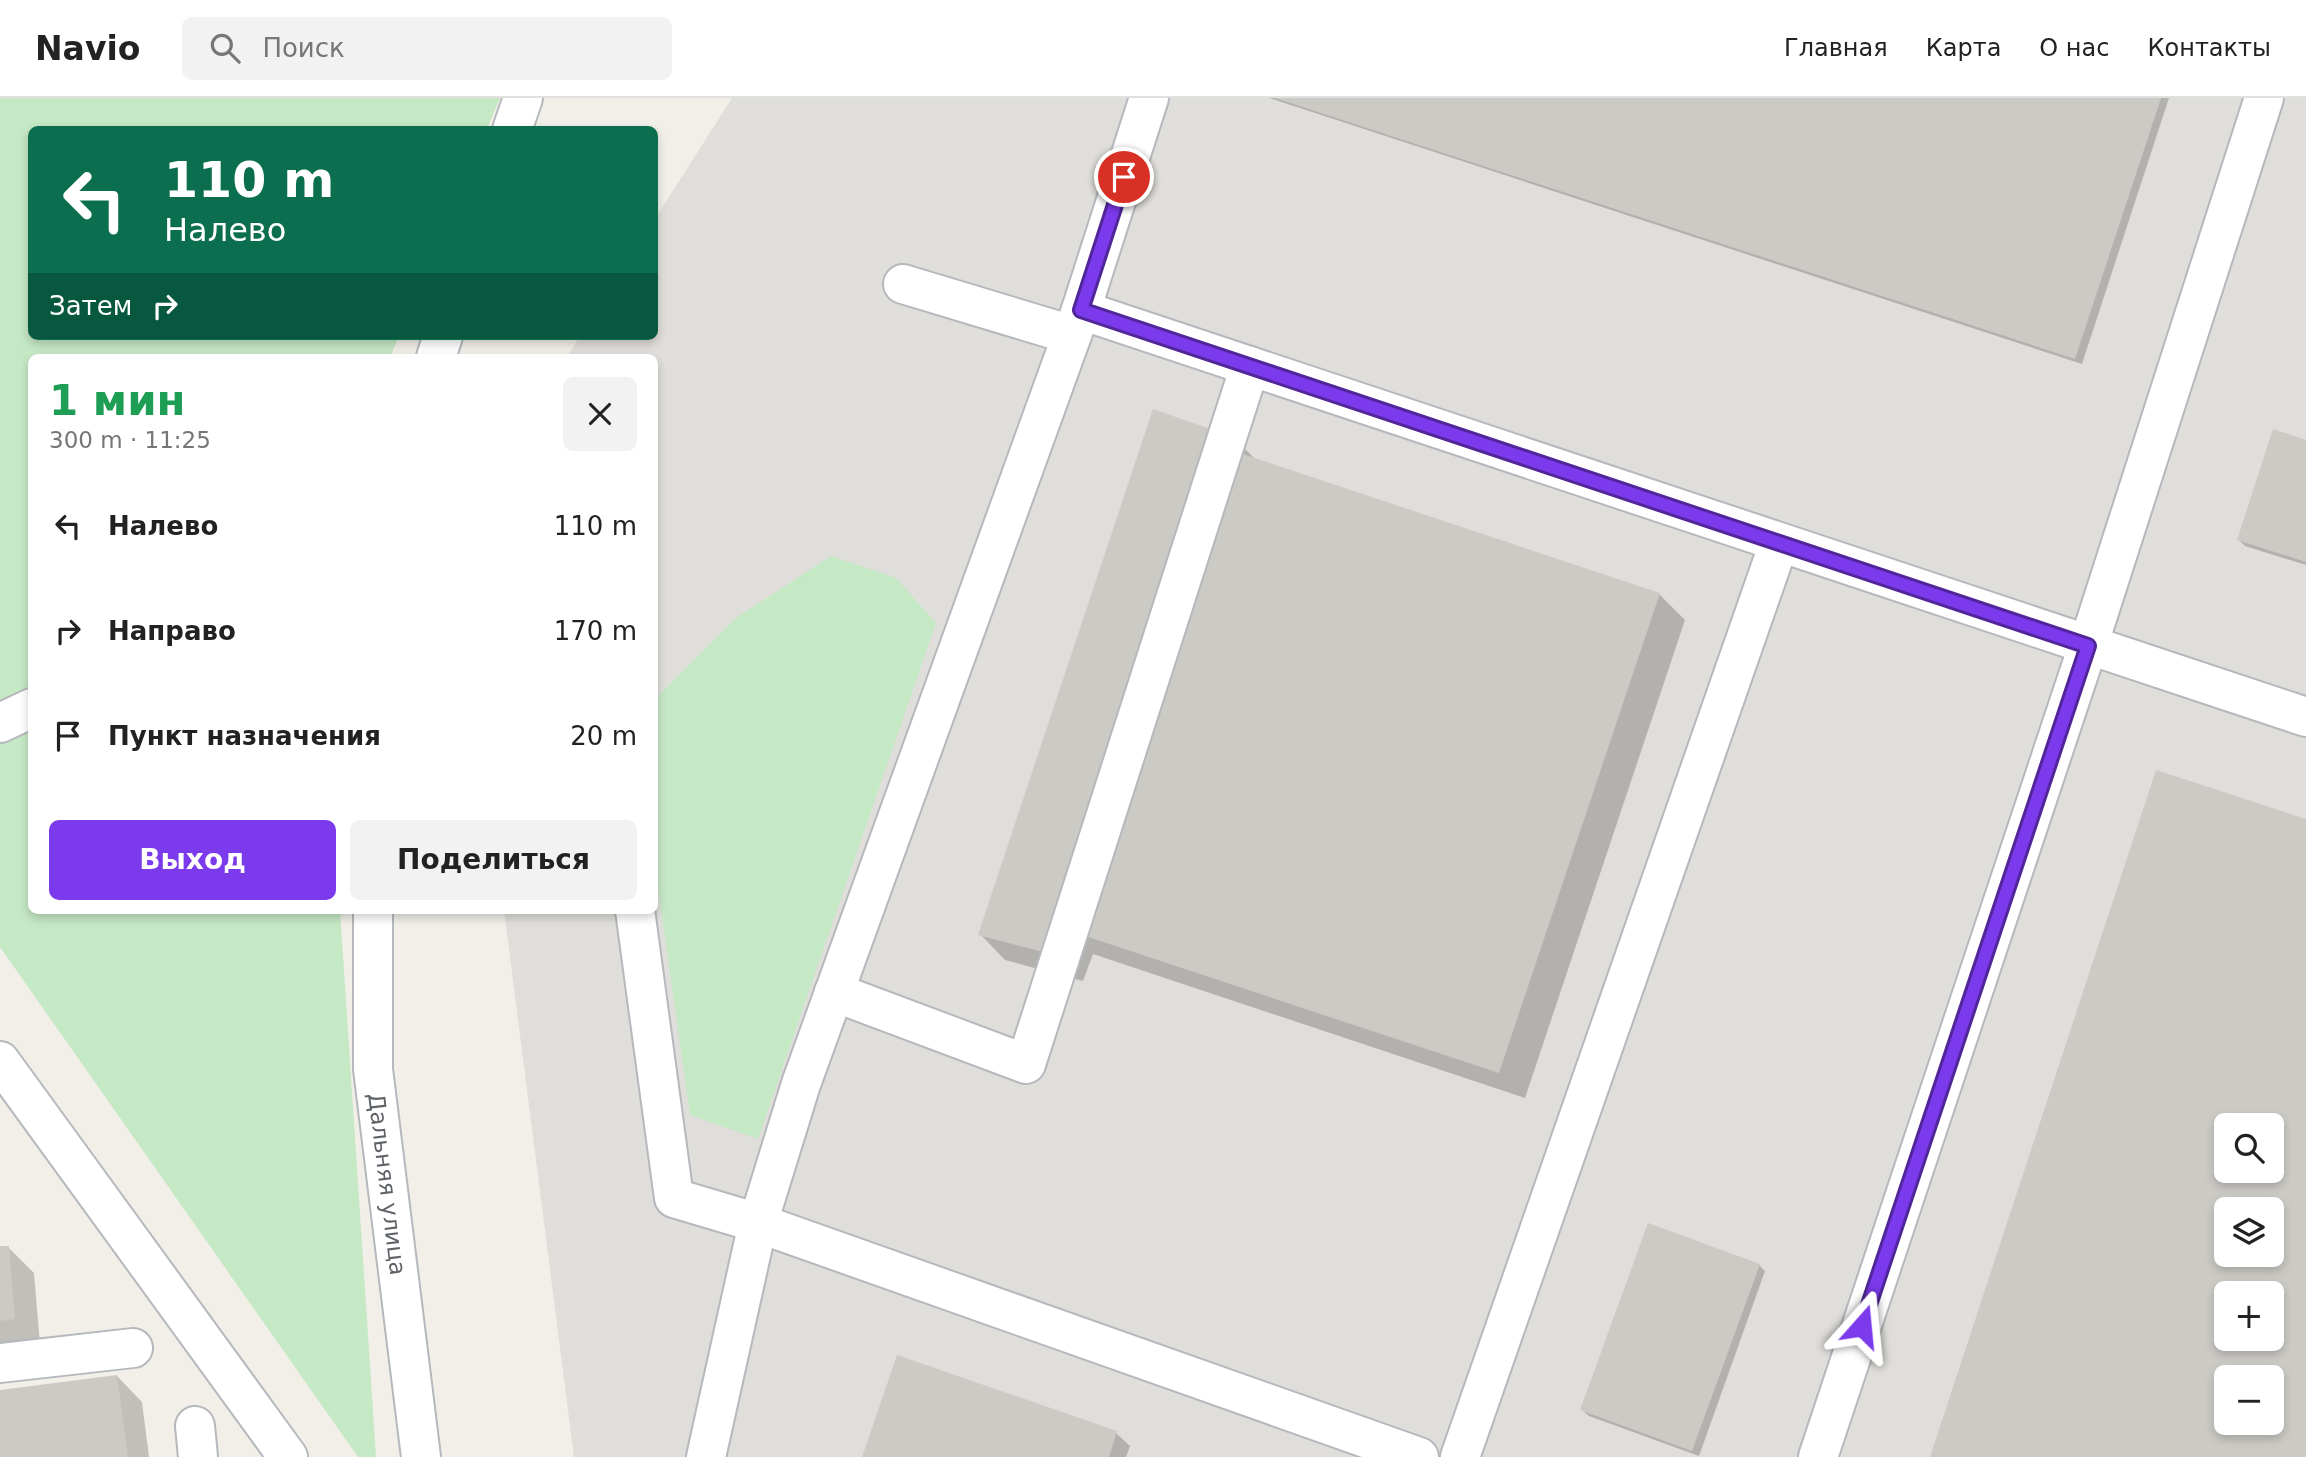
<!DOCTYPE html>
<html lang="ru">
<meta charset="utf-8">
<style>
body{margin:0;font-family:"DejaVu Sans",sans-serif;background:#f2f2f2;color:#222;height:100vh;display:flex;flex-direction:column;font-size:26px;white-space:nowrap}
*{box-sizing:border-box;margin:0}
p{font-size:23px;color:#767676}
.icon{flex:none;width:38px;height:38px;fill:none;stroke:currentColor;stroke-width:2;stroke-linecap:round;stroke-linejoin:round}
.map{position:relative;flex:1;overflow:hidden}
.side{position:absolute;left:28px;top:256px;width:630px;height:560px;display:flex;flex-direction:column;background:#fff;border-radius:10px;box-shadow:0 4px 10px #0003}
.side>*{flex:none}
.banner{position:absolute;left:28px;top:28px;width:630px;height:214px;border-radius:10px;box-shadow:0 4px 10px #0003;background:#0b6e4f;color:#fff;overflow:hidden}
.buttons{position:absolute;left:2214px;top:1015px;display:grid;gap:14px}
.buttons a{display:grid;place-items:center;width:70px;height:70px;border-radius:10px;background:#fff;box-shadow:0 4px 10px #0003;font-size:35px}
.pin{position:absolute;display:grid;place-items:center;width:60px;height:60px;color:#fff;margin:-30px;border:4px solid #fff;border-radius:50%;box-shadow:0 2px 7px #0007}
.me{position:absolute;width:77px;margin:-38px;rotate:18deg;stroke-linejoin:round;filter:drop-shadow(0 0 5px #0008)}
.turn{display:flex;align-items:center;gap:24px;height:147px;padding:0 21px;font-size:32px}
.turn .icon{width:91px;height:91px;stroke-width:2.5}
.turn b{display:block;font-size:49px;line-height:60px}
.then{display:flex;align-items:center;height:66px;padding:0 21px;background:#0003;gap:14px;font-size:26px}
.round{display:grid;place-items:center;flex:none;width:74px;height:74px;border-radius:10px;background:#f2f2f2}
.summary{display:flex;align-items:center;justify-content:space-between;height:119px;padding:0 21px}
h1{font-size:42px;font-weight:700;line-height:52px;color:#1e9e55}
.primary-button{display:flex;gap:14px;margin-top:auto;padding:14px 21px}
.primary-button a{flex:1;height:80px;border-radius:10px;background:#7c3aed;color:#fff;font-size:28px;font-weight:700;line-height:80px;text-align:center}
.primary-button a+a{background:#f2f2f2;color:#222}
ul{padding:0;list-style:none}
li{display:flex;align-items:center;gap:21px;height:105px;padding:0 21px}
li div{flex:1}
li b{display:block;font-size:26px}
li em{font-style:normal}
header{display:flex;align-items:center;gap:42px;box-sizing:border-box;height:98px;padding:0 35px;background:#fff;border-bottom:2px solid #e0e0e0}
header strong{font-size:33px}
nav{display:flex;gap:38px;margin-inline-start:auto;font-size:24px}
.search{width:490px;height:63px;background:#f2f2f2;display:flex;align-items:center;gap:18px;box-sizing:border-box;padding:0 24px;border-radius:10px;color:#767676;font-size:26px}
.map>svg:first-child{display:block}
</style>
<header>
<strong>Navio</strong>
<div class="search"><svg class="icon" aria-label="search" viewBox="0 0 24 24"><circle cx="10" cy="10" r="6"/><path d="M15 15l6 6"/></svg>Поиск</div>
<nav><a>Главная</a><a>Карта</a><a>О нас</a><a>Контакты</a></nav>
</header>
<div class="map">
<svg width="2306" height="1359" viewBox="0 0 2306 1359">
<rect width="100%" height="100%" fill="#f1efe8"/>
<path fill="#e0deda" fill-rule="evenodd" d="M732 0H2306V1359H574L504 812H654V259H567L580 238H654L655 121ZM2226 1027H2272V1073H2226ZM2226 1111H2272V1157H2226ZM2226 1195H2272V1241H2226ZM2226 1279H2272V1325H2226Z"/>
<g fill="#c5e8c5">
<path d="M0 0H500L487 31 32 32V238H399L390 259H32V812H340L376 1359H358L0 849Z"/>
<path d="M831 458 896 480 936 525 758 1041 690 1017 655 768V601L736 520Z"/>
</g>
<g fill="#0003" fill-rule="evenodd">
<path d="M1269 0H2169L2082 266Z"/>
<path d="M1235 341 1256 362 1659 496 1685 522 1525 1000 1093 856 1083 883 1005 862 980 836Z"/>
<path d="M2306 343V467L2245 448 2239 442Z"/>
<path d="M2306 723V1359H1932ZM2226 1027H2272V1073H2226ZM2226 1111H2272V1157H2226ZM2226 1195H2272V1241H2226ZM2226 1279H2272V1325H2226Z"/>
<path d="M8 1149 34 1175 40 1246 0 1250V1150Z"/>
<path d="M1759 1167 1765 1173 1699 1358 1589 1318 1582 1312Z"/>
<path d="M898 1260 1116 1335 1130 1348 1126 1359H864Z"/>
<path d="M117 1278 142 1304 149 1359H1L0 1294Z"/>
</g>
<g fill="#cccac5" fill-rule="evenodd">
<path d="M1275 0H2161L2075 261Z"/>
<path d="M1153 311 1236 340 1231 352 1660 495 1499 975 1067 832 1058 858 978 837Z"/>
<path d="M2273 331 2306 342V464L2237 442Z"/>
<path d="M2156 672 2306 721V1359H1930ZM2226 1027H2272V1073H2226ZM2226 1111H2272V1157H2226ZM2226 1195H2272V1241H2226ZM2226 1279H2272V1325H2226Z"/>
<path d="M1648 1125 1760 1166 1692 1353 1580 1312Z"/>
<path d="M0 1148H9L15 1221 0 1223Z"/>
<path d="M897 1257 1117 1333 1109 1359H862Z"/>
<path d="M117 1277 128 1359H0V1292Z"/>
</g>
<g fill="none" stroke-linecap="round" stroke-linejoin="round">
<defs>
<g id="minor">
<path d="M512 32 523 0"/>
<path d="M903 186 1072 237"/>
<path d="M1081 212 1149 0"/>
<path d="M436 259 443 238"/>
<path d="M0 625 32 610"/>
<path id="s1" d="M373 812V971L421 1359"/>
<path d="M635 812 674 1100 758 1125 801 986 1081 212 2306 619"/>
<path d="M834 894 1026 966 1250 268"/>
<path d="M0 963 288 1359"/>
<path d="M0 1265 133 1250"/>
<path d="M195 1328 198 1359"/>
<path d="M706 1359 758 1125 1419 1359"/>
<path d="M1460 1359 1779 445"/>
<path d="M1818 1359 2088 548 2264 0"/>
</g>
</defs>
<use href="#minor" stroke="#b5b8bc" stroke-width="42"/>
<use href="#minor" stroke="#fff" stroke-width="38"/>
</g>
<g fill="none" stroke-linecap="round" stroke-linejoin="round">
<defs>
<path id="route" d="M1124 79 1081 212 2088 548 1862 1228"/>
</defs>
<use href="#route" stroke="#51269a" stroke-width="18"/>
<use href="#route" stroke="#7c3aed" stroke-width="12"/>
</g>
<g text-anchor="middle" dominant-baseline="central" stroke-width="5" stroke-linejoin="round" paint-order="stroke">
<g font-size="23" fill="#5f6368" stroke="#fff">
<text stroke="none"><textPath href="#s1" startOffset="275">Дальняя улица</textPath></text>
</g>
</g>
</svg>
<div class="buttons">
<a><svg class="icon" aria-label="search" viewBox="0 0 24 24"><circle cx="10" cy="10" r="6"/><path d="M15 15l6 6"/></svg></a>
<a><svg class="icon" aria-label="layers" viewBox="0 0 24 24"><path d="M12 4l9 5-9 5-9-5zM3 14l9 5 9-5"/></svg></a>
<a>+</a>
<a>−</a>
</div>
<div class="pin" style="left:1124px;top:79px;background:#d93025"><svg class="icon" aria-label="arrive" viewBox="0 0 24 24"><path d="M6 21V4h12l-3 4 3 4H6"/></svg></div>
<svg class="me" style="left:1862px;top:1228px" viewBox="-20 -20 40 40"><path d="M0-17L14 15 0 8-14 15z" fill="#7c3aed" stroke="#fff" stroke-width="4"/></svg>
<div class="banner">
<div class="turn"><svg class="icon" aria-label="left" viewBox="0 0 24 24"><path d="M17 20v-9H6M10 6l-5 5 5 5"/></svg><div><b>110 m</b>Налево</div></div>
<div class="then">Затем<svg class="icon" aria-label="right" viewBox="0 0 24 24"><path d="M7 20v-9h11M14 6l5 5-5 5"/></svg></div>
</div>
<section class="side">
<div class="summary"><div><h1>1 мин</h1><p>300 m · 11:25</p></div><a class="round"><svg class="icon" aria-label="close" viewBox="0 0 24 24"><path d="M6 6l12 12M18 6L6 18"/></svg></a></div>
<ul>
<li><svg class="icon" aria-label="left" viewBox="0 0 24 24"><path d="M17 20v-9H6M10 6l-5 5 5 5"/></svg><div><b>Налево</b></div><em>110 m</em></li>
<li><svg class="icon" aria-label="right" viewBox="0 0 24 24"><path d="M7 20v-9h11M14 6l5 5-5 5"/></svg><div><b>Направо</b></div><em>170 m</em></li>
<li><svg class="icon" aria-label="arrive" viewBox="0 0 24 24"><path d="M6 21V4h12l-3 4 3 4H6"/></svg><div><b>Пункт назначения</b></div><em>20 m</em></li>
</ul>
<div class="primary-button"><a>Выход</a><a>Поделиться</a></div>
</section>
</div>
